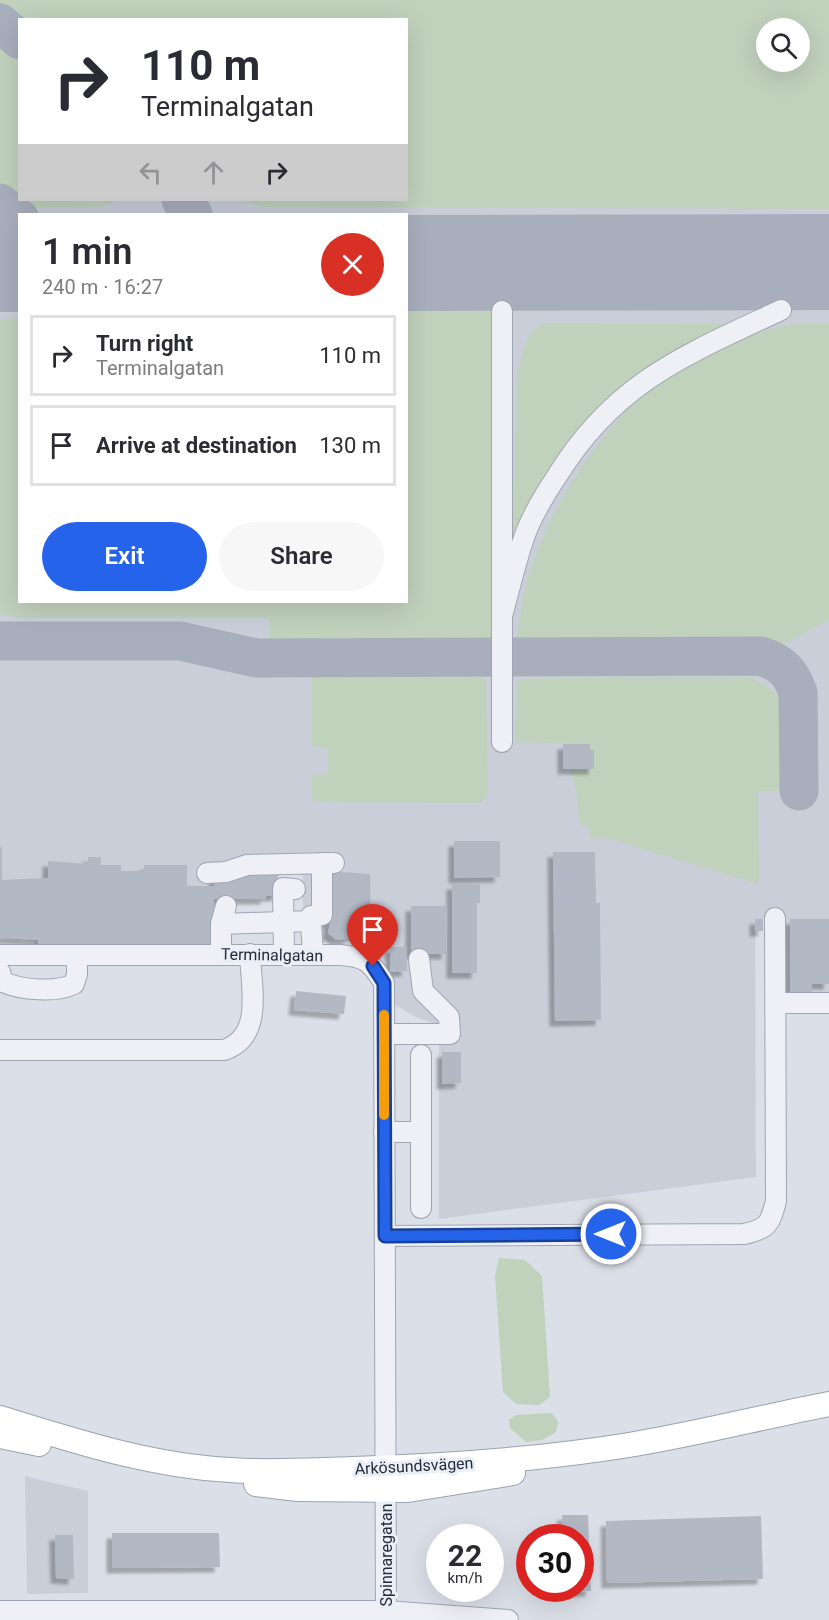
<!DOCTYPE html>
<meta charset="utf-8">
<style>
body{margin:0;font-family:Roboto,sans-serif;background:#f7f7f7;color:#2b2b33;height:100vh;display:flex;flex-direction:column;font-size:22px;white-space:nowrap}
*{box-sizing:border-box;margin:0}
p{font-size:20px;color:#7c7c81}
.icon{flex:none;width:33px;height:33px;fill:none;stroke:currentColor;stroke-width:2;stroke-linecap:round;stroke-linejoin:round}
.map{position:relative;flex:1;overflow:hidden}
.details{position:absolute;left:18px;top:213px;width:390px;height:390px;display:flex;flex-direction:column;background:#fff;border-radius:0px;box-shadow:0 6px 24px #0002}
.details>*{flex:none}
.top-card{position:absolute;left:18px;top:18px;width:390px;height:183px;border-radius:0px;box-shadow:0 6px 24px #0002;background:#fff;color:#2b2b33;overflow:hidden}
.buttons{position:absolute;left:756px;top:18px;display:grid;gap:12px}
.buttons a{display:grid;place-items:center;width:54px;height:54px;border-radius:50%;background:#fff;box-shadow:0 6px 24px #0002;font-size:30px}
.speed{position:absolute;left:426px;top:1524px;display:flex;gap:12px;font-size:30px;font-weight:700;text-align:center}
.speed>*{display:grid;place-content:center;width:78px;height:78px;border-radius:50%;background:#fff;box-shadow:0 6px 24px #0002;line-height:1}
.speed small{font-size:15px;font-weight:400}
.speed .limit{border:9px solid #d22;background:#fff;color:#111}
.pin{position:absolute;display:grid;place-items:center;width:51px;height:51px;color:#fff;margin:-62px -26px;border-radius:50% 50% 50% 0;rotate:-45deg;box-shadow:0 0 6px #0007}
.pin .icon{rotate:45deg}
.me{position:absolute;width:66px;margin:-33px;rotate:270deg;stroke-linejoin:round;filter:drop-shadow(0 0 4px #0008)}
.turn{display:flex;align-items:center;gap:21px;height:126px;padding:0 24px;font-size:27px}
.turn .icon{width:78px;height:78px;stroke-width:2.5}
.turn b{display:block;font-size:42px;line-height:51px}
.lanes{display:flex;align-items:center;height:57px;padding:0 24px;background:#0003;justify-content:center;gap:30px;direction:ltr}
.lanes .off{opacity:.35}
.round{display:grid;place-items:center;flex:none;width:63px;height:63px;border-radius:32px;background:#f7f7f7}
.head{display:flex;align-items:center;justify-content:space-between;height:102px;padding:0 24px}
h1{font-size:36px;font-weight:600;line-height:45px}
.action{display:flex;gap:12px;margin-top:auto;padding:12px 24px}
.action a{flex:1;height:69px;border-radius:36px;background:#2563eb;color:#fff;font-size:24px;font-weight:600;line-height:69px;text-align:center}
.action a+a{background:#f7f7f7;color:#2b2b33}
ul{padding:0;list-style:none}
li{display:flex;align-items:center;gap:18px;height:81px;margin:0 12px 9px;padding:0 12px;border:3px solid #e1e1e2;border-radius:0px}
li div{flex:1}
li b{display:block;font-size:22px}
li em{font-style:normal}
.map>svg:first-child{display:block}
</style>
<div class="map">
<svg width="829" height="1620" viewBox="0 0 829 1620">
<defs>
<filter id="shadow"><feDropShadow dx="-5.5" dy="5.5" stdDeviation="1.5" flood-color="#0004"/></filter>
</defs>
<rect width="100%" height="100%" fill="#dbdfe7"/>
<g fill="#c9ced9" fill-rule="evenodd">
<path d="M0 0H829V995H784V918L755 919 756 1177 439 1219V1026L416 1017 395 1005 394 991 387 971 386 928H371V936L364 939 317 943V931L324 928V924L303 915V875L299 871H282L278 875 279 898 222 900V906H216L215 945 34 946V941L0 938ZM20 20H406V200H20ZM766 28H800V62H766ZM20 214H406V602H20Z"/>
<path d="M25 1476 88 1491V1593L27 1594Z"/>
</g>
<g fill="#c0d1bc" fill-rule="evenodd">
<path d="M0 0H829V209L265 207 242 200H406V20H20L19 24 0 6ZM800 28V62H766V28Z"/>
<path d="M0 34 19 52 20 200H119L101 207 30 208 14 200 0 189Z"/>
<path d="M407 311H493L494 643 273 642 270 639 269 618H20L0 613V320L19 317 20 602H406Z"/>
<path d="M544 323 738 324 625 388 512 553 518 372C523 352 525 333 544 323Z"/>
<path d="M829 324V620L760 656 758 645 516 642C520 621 522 597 529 575 548 513 587 452 631 405 663 371 742 332 788 325 801 323 816 324 829 324Z"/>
<path d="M312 676 486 678 488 794 480 803 312 802V775L328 774V749L312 746Z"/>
<path d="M631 677 748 678C800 691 789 750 790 791H758L759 884 606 838H590L588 825H580L576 790 570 769H593L590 744 515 742 518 679Z"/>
<path d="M499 1258 525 1260 542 1276 550 1397 539 1405 516 1404 503 1392 495 1276Z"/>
<path d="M552 1413 558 1422 556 1432 542 1440 526 1442 510 1428 509 1420 516 1415Z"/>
</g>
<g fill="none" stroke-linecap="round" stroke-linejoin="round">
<g stroke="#a8aebc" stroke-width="39">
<path d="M0 23 20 40"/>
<path d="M181 200 193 214"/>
<path d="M0 203 20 219"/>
<path d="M0 267 20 265"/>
<path d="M0 641H180L256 658 760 656C781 662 791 672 798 693L799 791"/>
</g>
<g stroke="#a8aebc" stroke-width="96">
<path d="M406 263 829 262"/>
<path d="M0 264H20"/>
</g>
</g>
<g fill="#b2b8c4" filter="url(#shadow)">
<path d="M563 744H590V750H594V769H563Z"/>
<path d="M454 841H500V877L454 878Z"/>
<path d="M0 847H2V880L48 878V861L88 864V857H101V865H121V871H144V865H187V886H214V879L220 876 278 875V896H266V899H214V945L38 946V940L0 938Z"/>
<path d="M553 852H595L596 903H600L601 1020 555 1021Z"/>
<path d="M326 871 370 874 371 935H353L347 940H336L328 933 330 923H315Z"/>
<path d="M452 884H480V903H477V973H452Z"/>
<path d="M411 906H446L447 954H411Z"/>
<rect x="755" y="919" width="8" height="12"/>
<path d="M790 919H829V984H812V992H790Z"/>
<path d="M390 947H406L407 971 390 972Z"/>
<path d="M296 991 346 996 344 1014 294 1010Z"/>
<path d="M442 1052H461V1083L442 1084Z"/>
<path d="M562 1515H588L591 1591 566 1593V1588H580V1538H564Z"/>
<path d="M761 1516 763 1579 607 1583 606 1521Z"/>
<path d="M112 1533H219L220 1567 112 1568Z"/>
<path d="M55 1535H73L74 1579 56 1578Z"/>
</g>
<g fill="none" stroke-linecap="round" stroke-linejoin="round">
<defs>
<g id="minor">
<path d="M502 616C510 588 516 559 526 532 534 512 545 494 557 476 615 382 685 355 781 310"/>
<path d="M502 742V311"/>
<path d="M207 873 226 872 247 865 334 863"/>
<path d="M311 921V916L322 915V863"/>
<path d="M221 924 311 921 313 955"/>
<path d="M221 954V924L226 906"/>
<path d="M284 954 283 888 295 889"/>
<path d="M0 955H340C366 957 370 961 384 983L386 1620"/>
<path d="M0 972 3 982C21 990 56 993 74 984L77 974V955"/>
<path d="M776 1003H829"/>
<path d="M384 1034H450L449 1017 423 991 419 959"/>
<path d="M0 1050H224C264 1037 251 987 250 954"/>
<path d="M384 1132H421"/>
<path d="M421 1208V1055"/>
<path d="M385 1236 744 1234C768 1229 770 1224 776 1201L775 918"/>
<path d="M0 1611H386L508 1620"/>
</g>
<g id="major">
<path d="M0 1418C75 1441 151 1466 230 1470 271 1473 312 1470 353 1469 445 1466 537 1460 629 1445 696 1434 762 1417 829 1404"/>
<path d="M0 1436 39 1444"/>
<path d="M256 1484 298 1489 408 1490 513 1473"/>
</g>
</defs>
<use href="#minor" stroke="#a0a6b1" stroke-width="22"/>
<use href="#major" stroke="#9aa2b3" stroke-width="26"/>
<use href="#minor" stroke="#eef0f5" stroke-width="20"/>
<use href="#major" stroke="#fff" stroke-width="24"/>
</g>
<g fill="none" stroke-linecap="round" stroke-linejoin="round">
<defs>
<path id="route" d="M373 966 384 983 385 1236 611 1234"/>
</defs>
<use href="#route" stroke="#184099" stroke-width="15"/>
<use href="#route" stroke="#2563eb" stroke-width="10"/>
<path stroke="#f59e0b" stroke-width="10" d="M384 1015V1115"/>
</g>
<g text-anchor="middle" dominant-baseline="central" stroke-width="6" stroke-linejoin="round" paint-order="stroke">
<g font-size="16" fill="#242c3e" stroke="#eaeef5">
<text transform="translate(272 955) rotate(1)">Terminalgatan</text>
<text transform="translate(414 1466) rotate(-3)">Arkösundsvägen</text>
<text transform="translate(386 1555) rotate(-90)">Spinnaregatan</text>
</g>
</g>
</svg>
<div class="buttons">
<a><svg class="icon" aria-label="search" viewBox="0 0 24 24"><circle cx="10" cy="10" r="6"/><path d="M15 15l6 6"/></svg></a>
</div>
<div class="speed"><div>22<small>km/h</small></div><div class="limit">30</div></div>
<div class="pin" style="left:373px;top:966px;background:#d93025"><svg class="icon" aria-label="arrive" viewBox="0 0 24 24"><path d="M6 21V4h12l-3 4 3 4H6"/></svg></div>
<svg class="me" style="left:611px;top:1234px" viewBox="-20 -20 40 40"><circle r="17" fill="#2563eb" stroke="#fff" stroke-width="3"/><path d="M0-11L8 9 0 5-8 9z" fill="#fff"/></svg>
<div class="top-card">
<div class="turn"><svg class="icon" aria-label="right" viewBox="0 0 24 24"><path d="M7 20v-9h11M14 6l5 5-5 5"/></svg><div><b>110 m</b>Terminalgatan</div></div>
<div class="lanes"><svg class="icon off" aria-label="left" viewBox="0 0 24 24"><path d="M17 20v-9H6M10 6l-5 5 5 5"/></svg><svg class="icon off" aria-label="ahead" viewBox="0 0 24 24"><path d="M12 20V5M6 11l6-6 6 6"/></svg><svg class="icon" aria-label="right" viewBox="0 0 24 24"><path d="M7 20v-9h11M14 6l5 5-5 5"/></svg></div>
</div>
<section class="details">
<div class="head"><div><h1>1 min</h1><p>240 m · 16:27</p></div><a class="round" style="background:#d93025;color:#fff"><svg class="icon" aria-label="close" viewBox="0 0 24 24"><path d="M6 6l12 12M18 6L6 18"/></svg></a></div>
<ul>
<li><svg class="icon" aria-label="right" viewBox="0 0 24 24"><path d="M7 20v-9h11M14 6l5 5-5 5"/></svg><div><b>Turn right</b><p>Terminalgatan</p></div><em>110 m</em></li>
<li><svg class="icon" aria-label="arrive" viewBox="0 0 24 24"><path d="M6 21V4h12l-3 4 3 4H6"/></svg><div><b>Arrive at destination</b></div><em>130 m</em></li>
</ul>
<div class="action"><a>Exit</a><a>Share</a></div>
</section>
</div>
